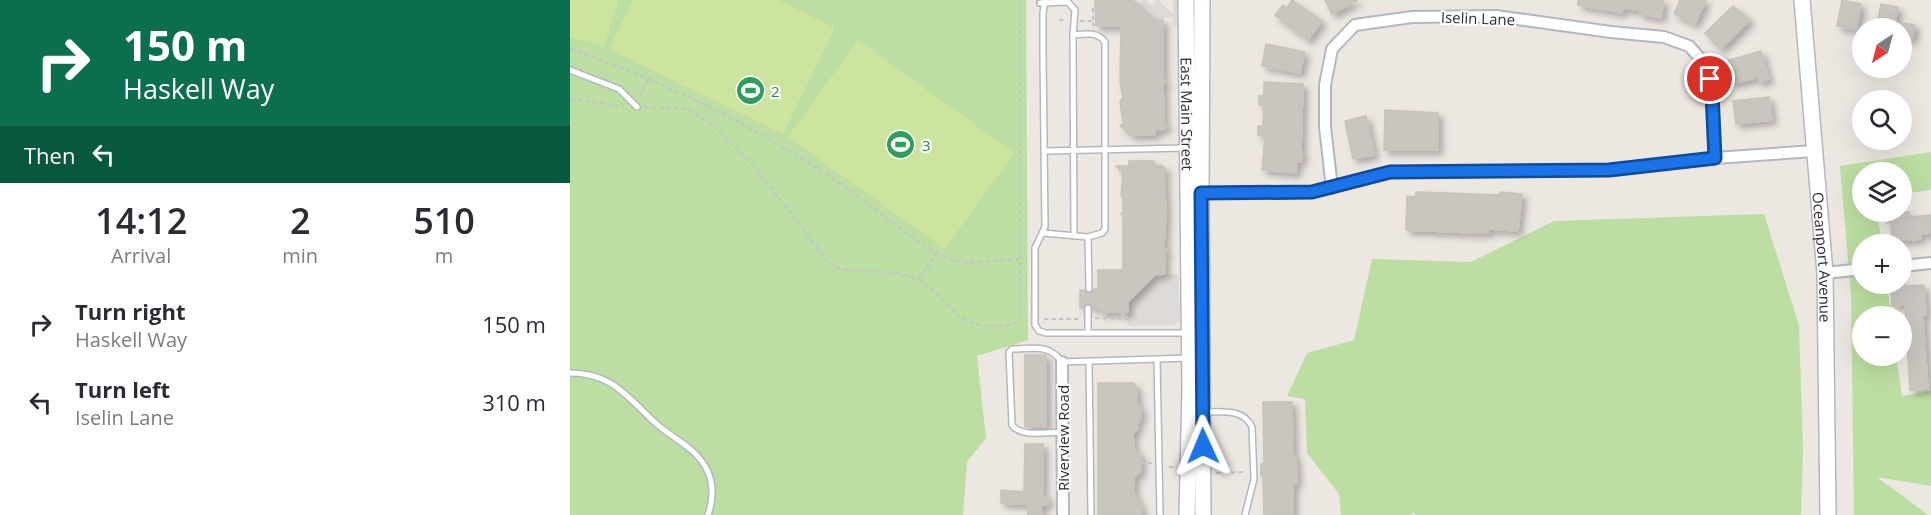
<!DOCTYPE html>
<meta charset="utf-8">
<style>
body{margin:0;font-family:"Open Sans",sans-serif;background:#f2f2f3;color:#2b2b33;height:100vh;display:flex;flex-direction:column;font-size:22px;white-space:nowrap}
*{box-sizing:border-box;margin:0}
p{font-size:20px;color:#7c7c81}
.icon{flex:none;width:33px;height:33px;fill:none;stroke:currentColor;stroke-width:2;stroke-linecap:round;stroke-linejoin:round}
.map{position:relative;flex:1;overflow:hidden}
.panel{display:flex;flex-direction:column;background:#fff;width:570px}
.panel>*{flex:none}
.hud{background:#0b6e4f;color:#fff;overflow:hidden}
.needle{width:39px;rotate:216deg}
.fabs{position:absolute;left:1282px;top:18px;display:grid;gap:12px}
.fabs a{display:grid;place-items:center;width:60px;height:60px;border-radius:50%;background:#fff;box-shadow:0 6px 24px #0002;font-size:30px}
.pin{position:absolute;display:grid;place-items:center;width:51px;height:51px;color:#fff;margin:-26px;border:3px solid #fff;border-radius:50%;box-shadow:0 2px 6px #0007}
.me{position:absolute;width:66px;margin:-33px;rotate:359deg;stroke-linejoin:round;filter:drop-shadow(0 0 4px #0008)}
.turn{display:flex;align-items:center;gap:21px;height:126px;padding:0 24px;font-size:27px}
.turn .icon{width:78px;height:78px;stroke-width:2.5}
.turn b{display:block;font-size:42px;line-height:51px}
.then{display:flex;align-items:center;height:57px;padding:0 24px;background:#0003;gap:12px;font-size:22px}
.eta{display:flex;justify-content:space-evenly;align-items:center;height:102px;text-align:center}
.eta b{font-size:36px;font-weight:600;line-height:42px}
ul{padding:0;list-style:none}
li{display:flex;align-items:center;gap:18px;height:78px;padding:0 24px}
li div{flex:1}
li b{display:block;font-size:22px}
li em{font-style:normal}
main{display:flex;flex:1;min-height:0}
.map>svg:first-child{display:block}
</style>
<main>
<section class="panel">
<div class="hud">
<div class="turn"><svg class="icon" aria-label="right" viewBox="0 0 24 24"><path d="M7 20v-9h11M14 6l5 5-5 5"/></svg><div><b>150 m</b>Haskell Way</div></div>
<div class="then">Then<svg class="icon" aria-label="left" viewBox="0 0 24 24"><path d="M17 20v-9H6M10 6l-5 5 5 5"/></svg></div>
</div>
<div class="eta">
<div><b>14:12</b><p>Arrival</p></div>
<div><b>2</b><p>min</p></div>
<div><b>510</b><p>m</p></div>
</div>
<ul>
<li><svg class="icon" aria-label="right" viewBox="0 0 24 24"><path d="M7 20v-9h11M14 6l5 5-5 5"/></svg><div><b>Turn right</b><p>Haskell Way</p></div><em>150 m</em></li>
<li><svg class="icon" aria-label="left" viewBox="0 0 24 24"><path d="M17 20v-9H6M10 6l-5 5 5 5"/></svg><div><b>Turn left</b><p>Iselin Lane</p></div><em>310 m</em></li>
</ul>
</section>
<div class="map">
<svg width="1361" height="515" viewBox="0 0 1361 515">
<defs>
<filter id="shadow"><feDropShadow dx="4.5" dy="4.5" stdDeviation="3" flood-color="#0004"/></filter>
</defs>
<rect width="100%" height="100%" fill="#ede7e1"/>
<g fill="#bcdea2">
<path d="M0 0H456L458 340 407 356 416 438 397 462 393 515H0Z"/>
<path d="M1361 152V190L1332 194V172H1293V212H1307L1312 244H1293V284H1317L1321 316H1293V356H1326L1332 396 1361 391V486L1307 477 1358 515H1284L1281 295 1270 166Z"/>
<path d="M1194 214 1229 325 1233 448 1231 515H846L843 512 842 515H771L769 494 737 453 735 399 717 396 737 353 784 340 802 259 901 262 984 221Z"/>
</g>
<g fill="#cde49f">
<path d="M0 0H48L34 47 0 37Z"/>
<path d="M63 0H208L265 28 213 134 39 49Z"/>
<path d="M288 40 444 153 375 249 218 137Z"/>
</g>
<g fill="#dddad7">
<path d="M562 0H566L570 4 572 0H579L577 3 582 5 586 3 584 0H591L590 2 603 14V0H611L609 27 603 26V18H593V20L584 22Z"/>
<path d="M608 274 609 304 612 305V317L610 321 604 325 558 326V302L585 275Z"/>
</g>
<g fill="#c9c5bf" stroke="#c8c2ba" stroke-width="1.5" filter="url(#shadow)">
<path d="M525 0H562L582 20H593V79L596 81 593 84 594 123 597 126 592 130H584L585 135H559V130H555L550 126 553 123 550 101 553 98 550 82 551 26H526Z"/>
<path d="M722 0 752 21 738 40 705 15 713 5 717 8Z"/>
<path d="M755 0H788L762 14Z"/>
<path d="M1008 0H1094L1091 18 1070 14 1071 11 1053 8 1052 13 1008 5Z"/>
<path d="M1110 0H1136L1125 24 1104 14Z"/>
<path d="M1272 0 1291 4 1286 30 1267 26Z"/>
<path d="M1311 4 1328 7 1324 28H1311L1312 20 1308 19Z"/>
<path d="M1163 6 1180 20 1151 49 1135 33Z"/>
<path d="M1332 23 1345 25 1342 40 1332 38Z"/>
<path d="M696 44 735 52 730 73 692 66Z"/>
<path d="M1191 51 1199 79 1189 82 1188 77 1162 84 1156 61Z"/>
<path d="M694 82 733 84 731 151H732V162L727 161 726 173 692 170 695 136 688 135V126H693L694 105H689V96H694Z"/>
<path d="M1199 97 1202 120 1166 124 1163 101Z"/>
<path d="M815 110 868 113V150H814Z"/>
<path d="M796 116 804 155 783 159 775 121Z"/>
<path d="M559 161H584V166H593L596 170 594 172 596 213 594 248 597 250 595 253V274L585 275 558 302V312H555L553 315 550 312H536L534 315 529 308H523L520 304H516L513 308H510V290H514L520 294 524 289H528V270H553V216L551 214 553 212V198L551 195 553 173 546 166H559Z"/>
<path d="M846 192 930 195V192L952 194 948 231 919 229V232L909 233 836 230 837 196 845 197Z"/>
<path d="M1316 212H1339V217L1361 215V233L1350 234 1351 239 1322 241 1321 223H1317Z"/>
<path d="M1321 284H1335V286L1354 285 1356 315H1353L1358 389 1340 390 1335 305 1322 306Z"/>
<rect x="455" y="355" width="21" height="72"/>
<path d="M528 383H564L567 388V403L571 408V418L567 424 568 429 563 434 564 448 571 456V471L564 478V492L572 508 571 515H528Z"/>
<path d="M693 402H722L723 455 726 456 727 483 723 484V515H694L693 476H691V464L694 463Z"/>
<path d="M455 444H473V496H477L478 505H471L472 515H458L457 504 431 503V490L454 492Z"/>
</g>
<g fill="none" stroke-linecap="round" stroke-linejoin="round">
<defs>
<g id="lane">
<path d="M475 0 473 13V54L475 227 465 248V325L469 331 476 333H617"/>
<path d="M470 3 498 2 505 10 503 35 504 236"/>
<path d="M0 70 49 89 67 107"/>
<path d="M474 151 615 148"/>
<path d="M473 233 518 237 532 233 535 229V42C527 31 515 34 503 35"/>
<path d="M518 237 519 289"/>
<path d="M518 308V332"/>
<path d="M587 360 590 515"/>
<path d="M519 361 521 515"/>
<path d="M0 373C14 373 28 376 40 383 59 394 73 413 89 426 106 440 127 449 137 470 144 484 143 500 138 515"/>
<path d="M633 412C651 412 673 408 682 427L684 479 675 515"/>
<path d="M493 432C478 432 451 438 442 425L439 352 442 349C463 349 478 343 492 362L619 358"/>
</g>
<g id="street">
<path d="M762 188 755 127V85L762 49 785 25 842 17 926 16 1041 32 1094 37 1119 46 1137 66 1142 92 1145 158"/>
<path d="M631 193 742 192 820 172 1039 170 1145 158 1244 151"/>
<path d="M1332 266 1361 263"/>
<path d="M1255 273 1293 269"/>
<path d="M492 362 493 515"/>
</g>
<g id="secondary">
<path id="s1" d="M616 0 620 390 617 515"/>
<path d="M632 0 631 193 633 515"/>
<path id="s2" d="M1232 0 1255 273 1258 515"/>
</g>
</defs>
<use href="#lane" stroke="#b4b7bf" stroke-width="8"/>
<use href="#street" stroke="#b4b7bf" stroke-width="14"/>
<use href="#secondary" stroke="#b4b7bf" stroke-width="18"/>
<g stroke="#c4c4c4" stroke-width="2" stroke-dasharray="4.5 3" stroke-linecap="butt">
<path d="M523 8V25H526"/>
<path d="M489 20H496"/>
<path d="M510 21H522"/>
<path d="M0 49C93 81 180 123 262 178 301 204 336 237 378 259L396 263 450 259"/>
<path d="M70 98 78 78"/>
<path d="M0 99 54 106"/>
<path d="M74 107 117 109 139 122 183 165 260 264C286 279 320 264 350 281 381 298 381 328 427 326 435 325 443 326 449 320L450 313V0"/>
<path d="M348 280 367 253"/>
<path d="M525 318 558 319"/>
<path d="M474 319H510"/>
<path d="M571 463H582"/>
<path d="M599 467H607"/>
<path d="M646 473 676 472"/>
</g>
<use href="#lane" stroke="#fff" stroke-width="5"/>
<use href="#street" stroke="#fff" stroke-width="10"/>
<use href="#secondary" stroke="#fff" stroke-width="15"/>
</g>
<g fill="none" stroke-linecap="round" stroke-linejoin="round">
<defs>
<path id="route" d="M633 446 631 193 742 192 820 172 1039 170 1145 158 1142 93 1140 79"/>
</defs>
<use href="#route" stroke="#114b97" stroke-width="15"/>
<use href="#route" stroke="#1a73e8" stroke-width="10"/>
</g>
<defs>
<symbol id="stadium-disc" viewBox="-11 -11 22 22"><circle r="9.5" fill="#2e9e5b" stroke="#fff"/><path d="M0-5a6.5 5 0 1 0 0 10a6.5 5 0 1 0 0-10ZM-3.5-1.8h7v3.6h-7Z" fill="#fff"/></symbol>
</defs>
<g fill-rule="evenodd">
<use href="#stadium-disc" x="164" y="74" width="33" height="33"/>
<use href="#stadium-disc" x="314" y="128" width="33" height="33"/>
</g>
<g text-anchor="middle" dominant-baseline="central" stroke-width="4.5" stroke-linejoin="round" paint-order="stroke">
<g font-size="15" fill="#2d2d2d" stroke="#fff">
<text transform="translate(908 18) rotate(2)">Iselin Lane</text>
<text stroke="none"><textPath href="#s1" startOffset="114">East Main Street</textPath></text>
<text stroke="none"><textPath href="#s2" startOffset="258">Oceanport Avenue</textPath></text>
<text transform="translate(493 438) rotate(-90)">Riverview Road</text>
</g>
<g font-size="15" fill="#27864d" stroke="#fff" text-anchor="start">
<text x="201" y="91">2</text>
<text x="352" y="145">3</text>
</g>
</g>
</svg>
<div class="fabs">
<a><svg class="needle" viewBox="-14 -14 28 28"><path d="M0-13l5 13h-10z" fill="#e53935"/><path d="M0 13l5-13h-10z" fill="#7c7c81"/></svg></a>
<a><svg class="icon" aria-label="search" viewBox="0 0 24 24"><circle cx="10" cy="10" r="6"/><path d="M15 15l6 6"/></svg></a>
<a><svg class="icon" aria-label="layers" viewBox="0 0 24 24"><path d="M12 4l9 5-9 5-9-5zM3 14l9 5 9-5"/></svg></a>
<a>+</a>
<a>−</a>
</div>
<div class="pin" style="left:1140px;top:79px;background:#d93025"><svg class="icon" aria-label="arrive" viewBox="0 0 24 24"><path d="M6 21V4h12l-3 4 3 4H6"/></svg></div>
<svg class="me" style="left:633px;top:446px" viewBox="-20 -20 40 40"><path d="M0-17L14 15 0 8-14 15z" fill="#1a73e8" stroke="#fff" stroke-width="4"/></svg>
</div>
</main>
